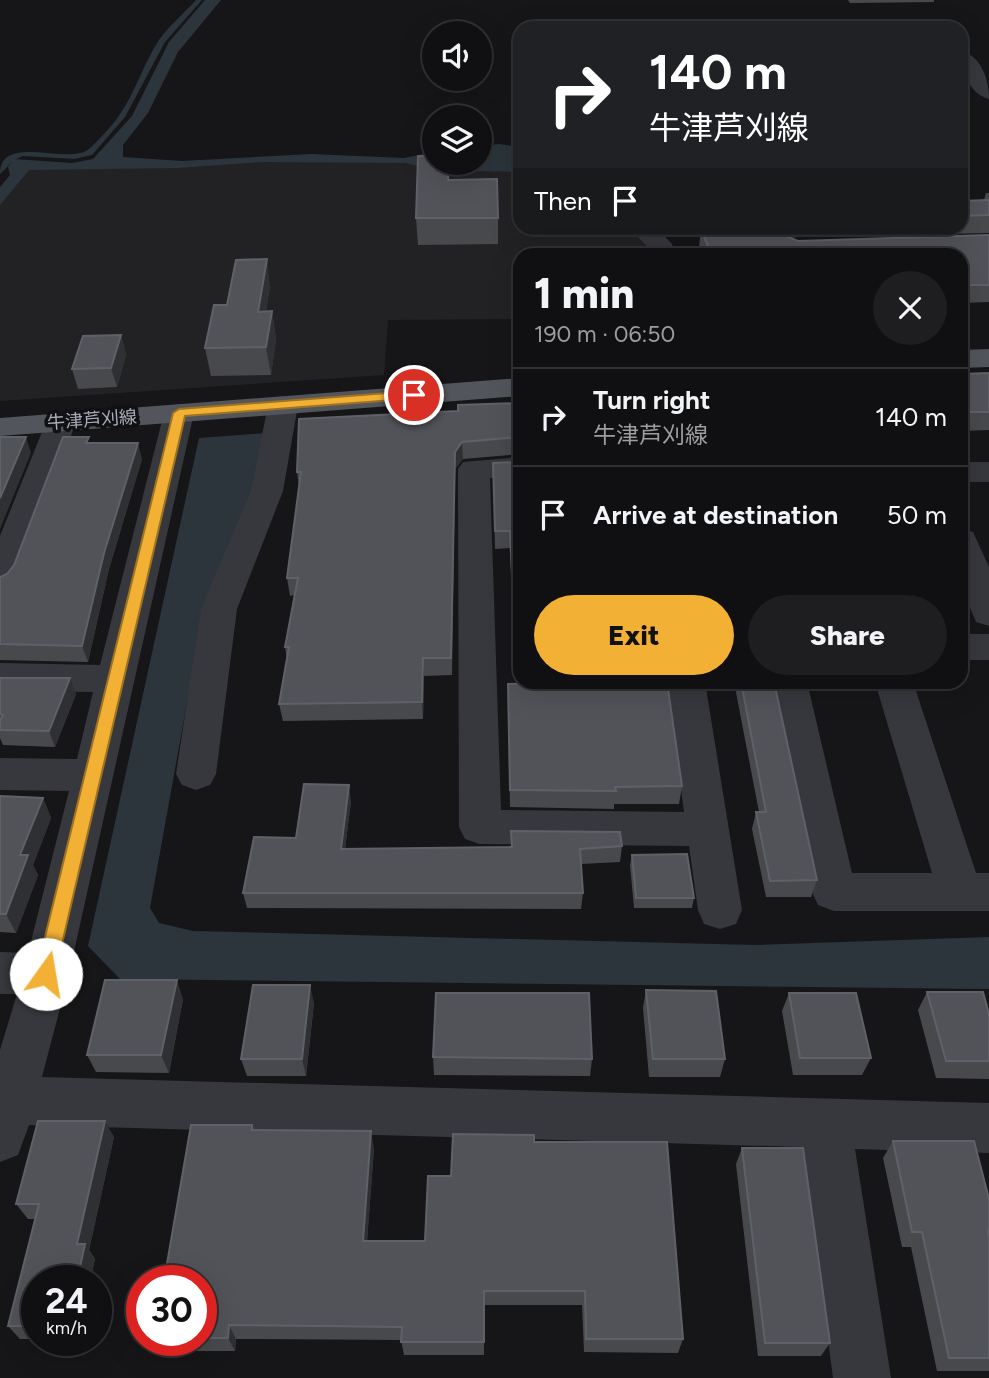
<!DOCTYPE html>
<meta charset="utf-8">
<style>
body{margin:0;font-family:Figtree,"Noto Sans JP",sans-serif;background:#1e1e20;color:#f1f3f6;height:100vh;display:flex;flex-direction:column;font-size:26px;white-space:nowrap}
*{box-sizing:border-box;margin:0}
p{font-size:23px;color:#9c9d9f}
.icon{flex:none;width:38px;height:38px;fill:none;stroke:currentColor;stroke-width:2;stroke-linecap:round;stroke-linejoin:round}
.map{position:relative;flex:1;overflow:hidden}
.details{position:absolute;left:513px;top:248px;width:455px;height:441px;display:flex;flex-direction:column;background:#101012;border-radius:21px;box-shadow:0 7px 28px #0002,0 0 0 2px #303032}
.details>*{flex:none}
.hud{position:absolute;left:513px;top:21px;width:455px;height:214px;border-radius:21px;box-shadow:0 7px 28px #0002,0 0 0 2px #303032;background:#202124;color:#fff;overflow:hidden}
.tools{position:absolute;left:422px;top:21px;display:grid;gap:14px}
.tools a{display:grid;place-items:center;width:70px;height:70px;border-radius:50%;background:#101012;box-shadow:0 7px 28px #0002,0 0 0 2px #303032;font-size:35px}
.speed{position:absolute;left:21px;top:1265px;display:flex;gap:14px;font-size:35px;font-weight:700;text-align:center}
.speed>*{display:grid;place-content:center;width:91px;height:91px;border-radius:50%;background:#101012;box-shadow:0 7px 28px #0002,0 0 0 2px #303032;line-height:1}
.speed small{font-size:18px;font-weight:400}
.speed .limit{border:10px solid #d22;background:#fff;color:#111}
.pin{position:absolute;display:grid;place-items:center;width:60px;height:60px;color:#fff;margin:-30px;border:4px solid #fff;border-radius:50%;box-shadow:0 2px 7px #0007}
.me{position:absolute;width:77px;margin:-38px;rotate:13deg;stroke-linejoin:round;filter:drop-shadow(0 0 5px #0008)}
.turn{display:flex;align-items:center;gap:24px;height:147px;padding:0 21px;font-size:32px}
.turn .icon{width:91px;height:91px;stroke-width:2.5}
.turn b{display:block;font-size:49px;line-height:60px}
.then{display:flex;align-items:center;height:66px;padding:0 21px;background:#0003;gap:14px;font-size:26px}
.round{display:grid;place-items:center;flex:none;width:74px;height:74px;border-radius:37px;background:#1e1e20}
.summary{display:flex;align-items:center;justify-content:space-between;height:119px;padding:0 21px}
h1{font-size:42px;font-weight:800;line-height:52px}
.button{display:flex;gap:14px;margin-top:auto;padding:14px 21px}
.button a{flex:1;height:80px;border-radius:42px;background:#f2b134;color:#111;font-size:28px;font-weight:800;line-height:80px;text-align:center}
.button a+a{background:#1e1e20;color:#f1f3f6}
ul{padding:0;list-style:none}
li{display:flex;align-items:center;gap:21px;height:98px;padding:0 21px;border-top:2px solid #303032}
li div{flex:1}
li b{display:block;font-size:26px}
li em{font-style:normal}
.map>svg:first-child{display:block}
</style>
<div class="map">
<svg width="989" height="1378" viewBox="0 0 989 1378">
<rect width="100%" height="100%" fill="#161618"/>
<path fill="#222225" d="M520 157V228H656L675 255 520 256V319L388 320 384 375 0 401V195L25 166 434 158V163H480Z"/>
<g fill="#2c353c">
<path d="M205 0H221L178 52 148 113 123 145V157L182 161 311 154 404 158 434 152V163H480V146L499 144 520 147V172L432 170 406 163 262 162 177 168 29 170 0 205V187L10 175 8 167 14 159 72 163 93 159 132 116 169 42Z"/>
<path d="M266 433 255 489 204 608 150 908 159 923 193 931 755 945 989 937V989L120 979 88 946 199 438Z"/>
</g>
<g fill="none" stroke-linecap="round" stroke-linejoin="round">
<path fill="#2c353c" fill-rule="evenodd" d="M196 0H202L165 42 125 117 92 155 74 159 23 156 14 160 0 174C0 132 69 166 89 149 99 140 110 128 118 117 135 94 143 64 159 40 169 26 184 13 196 0Z"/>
<g fill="#37383d" fill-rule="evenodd">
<path d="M961 51C982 56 989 81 989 99 969 94 960 69 961 51Z"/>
<path d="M629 228H656L672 244 675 256H649L647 246Z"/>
<path d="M283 396 294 399 298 405 283 491 237 609 216 774 210 785 196 790 182 785 176 774 201 609 251 491 268 405 272 399Z"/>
<path d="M179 404 190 407 194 413 69 974 42 1077 989 1103V1153L855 1149 891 1378H833L803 1147 29 1125 18 1155 0 1162V1050L17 994H0V952L28 953 69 791 0 790V758L77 759 93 692 0 691V663L100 665 164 413 168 407Z"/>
<path d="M61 413 72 415 76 422 18 580 12 588 0 592V536L46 422 50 415Z"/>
<path d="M520 457V477L490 478 501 810 684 812 667 682H705L742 910 736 924 720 929 704 924 698 910 689 846 480 844 465 839 459 827 458 469 463 462Z"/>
<rect x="961" y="462" width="28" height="20"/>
<path d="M961 529 973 532 989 567V626L976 622 961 586Z"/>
<rect x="961" y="634" width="28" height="26"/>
<path d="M769 682H807L852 873H932L875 682H913L976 873H989V911H834L818 905 812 892Z"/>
</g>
<g fill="#53555c" fill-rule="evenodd">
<path d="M989 349V367L961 368V350Z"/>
<path d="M520 378V396L0 436V418Z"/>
</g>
</g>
<g fill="#47494d">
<path d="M848 0H934V2L850 3Z"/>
<path d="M449 163V180L498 218V244L418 245 416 218Z"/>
<path d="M986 193H989V233L796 237 792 239 798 241 989 235V302L961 303V256H703L699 247 701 229H704V228H961V201L984 200Z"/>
<path d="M270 286 266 311H272L276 339 271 375 211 376 205 348 227 305Z"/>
<path d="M121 335 126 355 117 387 78 389 72 369Z"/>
<path d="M989 373V430L961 431V374Z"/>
<path d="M520 403V454L463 459 455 469 452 675 424 676 423 719 283 721 279 704 287 660 285 647 294 595 290 596 287 578 299 487 297 472 458 411Z"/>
<path d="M91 443 142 459 109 569 88 662 0 660V577L7 574 14 565Z"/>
<path d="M520 462V595H512L510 548 495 549 493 463Z"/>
<path d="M0 678 76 694 55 747 3 745 0 738Z"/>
<path d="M734 682H774L817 880 811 897H766L752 829 756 812H759Z"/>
<path d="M508 701 682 786 679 804H614V809L510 807Z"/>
<path d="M0 796 43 798 51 818 33 865 38 875 16 933 0 932Z"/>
<path d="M351 801 345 849 511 847V831L622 846 620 862 581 864 583 893 581 909 247 908 243 893 296 838Z"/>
<path d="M632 855 694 898 692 908H634L630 865Z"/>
<path d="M646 990 725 1059 720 1077H649L643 1008Z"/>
<path d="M927 992 989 1014V1079L936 1078 918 1010Z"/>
<path d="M789 993 871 1058 862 1075H793L782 1011Z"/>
<path d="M183 999 169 1073 96 1072 87 1055Z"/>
<path d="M314 1003 306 1076H247L241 1059Z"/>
<path d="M433 1057 592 1059 590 1076 434 1075Z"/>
<path d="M252 1125 254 1130 374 1148 367 1241H425L451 1176 534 1142 683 1339 678 1353 584 1352 582 1305H484V1355H404L401 1340 236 1339 235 1351H163L156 1340H201V1281Z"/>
<path d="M114 1137 89 1250 95 1259 90 1281H37V1339H20L8 1326 35 1219H28L16 1204Z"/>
<path d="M893 1141 989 1199V1371H937L911 1247H902L883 1158Z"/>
<path d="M742 1148 830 1343 821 1356H758L736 1164Z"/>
</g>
<g fill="#2f3033">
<path d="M786 228H798L796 237 786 241 784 230Z"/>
<path d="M267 259 270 286 262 339 258 312Z"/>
<path d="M272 311 276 339 271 375 266 347Z"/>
<path d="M121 335 126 355 117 387 111 368Z"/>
<path d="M26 437 31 453 0 529V498Z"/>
<path d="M462 442 463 459 455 469 452 675 455 452Z"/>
<path d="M138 443 142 459 109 569 88 662 82 646 104 553Z"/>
<path d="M423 658 424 676 423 719 422 702Z"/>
<path d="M70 678 76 694 55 747 49 731Z"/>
<path d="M349 785 351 801 343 864 341 849Z"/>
<path d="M43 798 51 818 33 865 38 875 16 933 6 914 20 855Z"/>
<path d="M177 980 183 999 169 1073 161 1055Z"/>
<path d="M310 985 314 1003 306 1076 302 1059Z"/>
<path d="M105 1121 114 1137 89 1250 95 1259 90 1281H77V1244Z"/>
<path d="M371 1131 374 1148 366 1256 363 1241Z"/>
<path d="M229 1325 236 1339 235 1351 228 1338Z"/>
</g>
<g fill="#525359" stroke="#5f6168" stroke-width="2">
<path d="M418 156H434V163H449L448 180 497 179 498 218H416Z"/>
<path d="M989 200V215L961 216V201Z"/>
<path d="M712 228H786L784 230 788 237 798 241 989 235V285H961V256H712L701 229H713Z"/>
<path d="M267 259 258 312 272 311 266 347 205 348 214 305H227L236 260Z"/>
<path d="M121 335 111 368 72 369 83 336Z"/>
<path d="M989 373V412H961V374Z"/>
<path d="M520 403V437L462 442 455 452 451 658H423L422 702 279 704 289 647H285L298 578H287L301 472H297L299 419 458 411V405Z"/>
<path d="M0 437H26L0 498Z"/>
<path d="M63 437H89L86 443H138L104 553 82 646 0 644V577L7 574 14 565Z"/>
<path d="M520 462V577H512L510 531H495L493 463Z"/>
<path d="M0 678H70L49 731 0 730V721L3 715 0 714Z"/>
<path d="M595 682H667L682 786 615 787 616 791 510 790 508 684Z"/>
<path d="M741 682H774L817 880 770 881 756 812H766Z"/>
<path d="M304 784 349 785 341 849 512 847 511 831 620 832 622 846 580 849 583 893H243L254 837 296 838Z"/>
<path d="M0 796 43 798 20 855H28L6 914H0Z"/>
<path d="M687 854 694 898H636L632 855Z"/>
<path d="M105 980H177L161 1055H87Z"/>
<path d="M253 985H310L302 1059H241Z"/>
<path d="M646 990 716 991 725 1059H653Z"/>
<path d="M927 992H983L989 1014V1061H946Z"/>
<path d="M436 993H589L592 1059 433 1057Z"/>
<path d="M789 993H856L871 1058H800Z"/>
<path d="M38 1121H105L77 1244H85L77 1281H37V1326H8L39 1204H16Z"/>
<path d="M191 1125H252V1130L371 1131 363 1241H425L428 1176H451L453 1134 534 1135V1142H667L683 1339H586L585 1291H484V1342H401L402 1327 229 1325 228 1338H201V1281H164Z"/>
<path d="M893 1141H974L989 1199V1232H988L989 1237V1358H949L922 1232H912Z"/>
<path d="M742 1148H803L830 1343H765Z"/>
</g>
<path fill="#f2b134" stroke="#9d7322" stroke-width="2" d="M414 391 419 393V398L185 416 55 974 53 980 46 983 39 980 36 974 173 413 179 409Z"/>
<g text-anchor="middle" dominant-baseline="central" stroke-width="7" stroke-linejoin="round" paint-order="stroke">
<g font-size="18" fill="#a8adb8" stroke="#111113">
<text transform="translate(92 420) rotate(-4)">牛津芦刈線</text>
</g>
</g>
</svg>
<div class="tools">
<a><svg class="icon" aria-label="sound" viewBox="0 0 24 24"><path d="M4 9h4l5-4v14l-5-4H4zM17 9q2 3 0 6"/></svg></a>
<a><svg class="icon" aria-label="layers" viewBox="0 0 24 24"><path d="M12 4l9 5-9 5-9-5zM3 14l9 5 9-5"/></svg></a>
</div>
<div class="speed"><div>24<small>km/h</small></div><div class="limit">30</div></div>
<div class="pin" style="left:414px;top:395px;background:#d93025"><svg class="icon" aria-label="arrive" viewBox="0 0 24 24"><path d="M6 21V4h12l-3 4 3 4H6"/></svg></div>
<svg class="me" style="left:46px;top:974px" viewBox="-20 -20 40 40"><circle r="19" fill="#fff"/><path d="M0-13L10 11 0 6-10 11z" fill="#f2b134"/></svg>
<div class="hud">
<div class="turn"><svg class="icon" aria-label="right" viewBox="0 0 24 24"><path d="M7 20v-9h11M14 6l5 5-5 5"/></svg><div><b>140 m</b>牛津芦刈線</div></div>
<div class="then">Then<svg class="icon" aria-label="arrive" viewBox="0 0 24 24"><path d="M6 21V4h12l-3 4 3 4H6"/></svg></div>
</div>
<section class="details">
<div class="summary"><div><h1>1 min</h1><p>190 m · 06:50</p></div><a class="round"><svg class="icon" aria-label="close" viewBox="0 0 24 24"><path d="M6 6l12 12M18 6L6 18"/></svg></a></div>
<ul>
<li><svg class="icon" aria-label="right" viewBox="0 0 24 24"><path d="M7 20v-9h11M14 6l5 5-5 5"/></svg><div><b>Turn right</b><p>牛津芦刈線</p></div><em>140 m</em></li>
<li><svg class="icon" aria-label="arrive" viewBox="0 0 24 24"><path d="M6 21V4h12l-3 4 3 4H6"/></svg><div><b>Arrive at destination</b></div><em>50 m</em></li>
</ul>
<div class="button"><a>Exit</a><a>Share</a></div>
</section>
</div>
